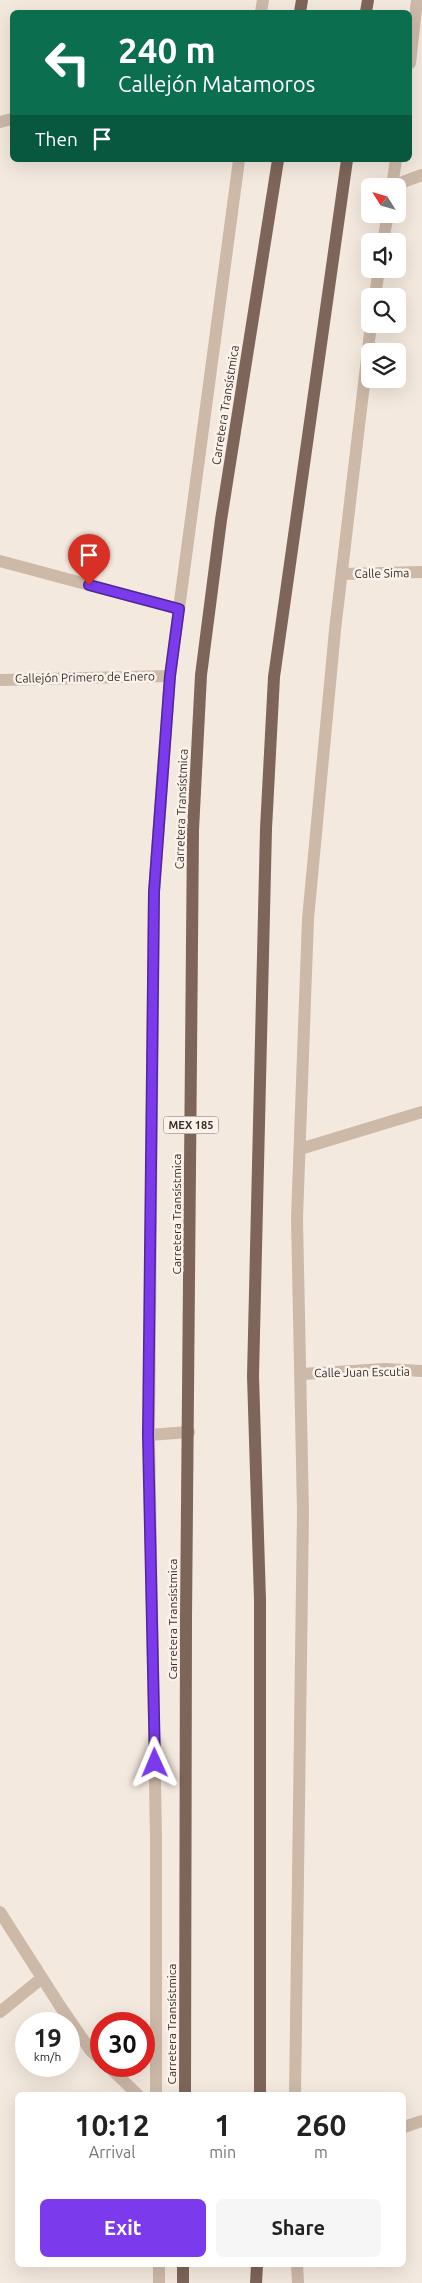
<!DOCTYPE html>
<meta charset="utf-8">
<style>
body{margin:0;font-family:Ubuntu,sans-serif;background:#f6f6f6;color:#222;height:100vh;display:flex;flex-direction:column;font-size:19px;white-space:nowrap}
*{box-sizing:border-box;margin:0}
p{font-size:16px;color:#767676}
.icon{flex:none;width:28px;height:28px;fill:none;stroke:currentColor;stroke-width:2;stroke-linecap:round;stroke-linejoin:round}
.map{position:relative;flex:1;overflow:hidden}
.side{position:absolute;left:15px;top:2092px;width:391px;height:175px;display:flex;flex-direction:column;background:#fff;border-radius:8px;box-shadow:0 5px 20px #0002}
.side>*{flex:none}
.guide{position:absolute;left:10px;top:10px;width:402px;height:152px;border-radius:8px;box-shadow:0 5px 20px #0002;background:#0b6e4f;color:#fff;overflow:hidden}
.needle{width:32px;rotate:307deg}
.controls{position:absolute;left:361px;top:178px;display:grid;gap:10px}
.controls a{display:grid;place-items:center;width:45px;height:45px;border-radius:8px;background:#fff;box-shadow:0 5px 20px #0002;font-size:25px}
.speed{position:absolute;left:15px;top:2012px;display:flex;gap:10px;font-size:25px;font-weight:700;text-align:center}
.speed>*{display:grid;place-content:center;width:65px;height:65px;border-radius:50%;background:#fff;box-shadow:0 5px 20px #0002;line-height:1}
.speed small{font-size:12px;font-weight:400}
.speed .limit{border:8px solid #d22;background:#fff;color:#111}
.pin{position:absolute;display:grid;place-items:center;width:42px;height:42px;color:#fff;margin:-51px -21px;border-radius:50% 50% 50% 0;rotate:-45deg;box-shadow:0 0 5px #0007}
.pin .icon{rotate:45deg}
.me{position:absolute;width:55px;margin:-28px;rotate:359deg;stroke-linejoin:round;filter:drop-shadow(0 0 4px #0008)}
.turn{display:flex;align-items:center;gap:18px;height:105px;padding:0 25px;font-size:22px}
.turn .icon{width:65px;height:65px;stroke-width:2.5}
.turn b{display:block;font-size:35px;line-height:42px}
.then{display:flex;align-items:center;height:48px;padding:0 25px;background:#0003;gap:10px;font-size:19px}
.eta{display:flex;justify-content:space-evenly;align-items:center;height:85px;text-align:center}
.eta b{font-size:30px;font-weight:600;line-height:35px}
.button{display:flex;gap:10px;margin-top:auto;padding:10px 25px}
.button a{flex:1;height:58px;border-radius:8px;background:#7c3aed;color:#fff;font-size:20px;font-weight:600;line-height:58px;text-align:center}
.button a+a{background:#f6f6f6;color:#222}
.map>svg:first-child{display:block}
</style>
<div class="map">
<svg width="422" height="2283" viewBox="0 0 422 2283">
<rect width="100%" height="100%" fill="#f4e9de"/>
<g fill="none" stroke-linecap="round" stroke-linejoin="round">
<g stroke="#cdb9a8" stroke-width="12">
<path d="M261 12 263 0"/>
<path d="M410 63 417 0"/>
<path d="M0 122 12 119"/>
<path d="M392 186 422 175"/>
<path d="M392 186 396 160"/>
<path d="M383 241 388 214"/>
<path d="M375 296 379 269"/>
<path d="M0 561 179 609"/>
<path d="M342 574 422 572"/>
<path d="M0 680 170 676"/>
<path d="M300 1149 422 1112"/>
<path d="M302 1374 385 1369 422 1371"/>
<path d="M149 1435 189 1432"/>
<path d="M0 1912 60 2006 91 2051 101 2060"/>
<path d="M0 2012 42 1978"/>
<path d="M108 2066 138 2095"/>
<path d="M156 2095V1840L149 1435 154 892 170 676 239 160"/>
<path d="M295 2095 303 1512 297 1218 308 919 335 630 371 324"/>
<path d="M404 2127 422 2121"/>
<path d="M159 2265V2283"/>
<path d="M297 2265 298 2283"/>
</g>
<g stroke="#7d6559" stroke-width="12">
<path d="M300 12 302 0"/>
<path d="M366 12 368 0"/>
<path d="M185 2095 186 1618 193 830 201 675 221 520 278 160"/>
<path d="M260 2095V1600L253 1376 266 829 274 677 347 160"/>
<path d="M183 2283V2265"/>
<path d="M256 2283 257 2265"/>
</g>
</g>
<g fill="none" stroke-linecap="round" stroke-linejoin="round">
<defs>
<path id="route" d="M89 585 179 609 170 676 154 892 148 1435 155 1763"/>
</defs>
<use href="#route" stroke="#51269a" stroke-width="12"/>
<use href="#route" stroke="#7c3aed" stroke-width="9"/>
</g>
<g text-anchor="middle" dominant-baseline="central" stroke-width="5" stroke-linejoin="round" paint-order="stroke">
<rect fill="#fbf3eb" stroke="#746963" stroke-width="1" x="163.5" y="1116.5" width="55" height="17" rx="4"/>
<g font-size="11" font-weight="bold" fill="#3a2e29">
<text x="191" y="1125">MEX 185</text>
</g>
<g font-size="12" fill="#3a2e29" stroke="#fbf3eb">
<text transform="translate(225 405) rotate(-81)">Carretera Transístmica</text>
<text transform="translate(382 573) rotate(-1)">Calle Sima</text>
<text transform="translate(85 677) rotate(-1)">Callejón Primero de Enero</text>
<text transform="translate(181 809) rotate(-88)">Carretera Transístmica</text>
<text transform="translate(176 1214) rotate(-90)">Carretera Transístmica</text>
<text transform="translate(362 1372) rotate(-1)">Calle Juan Escutia</text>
<text transform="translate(172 1619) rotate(-90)">Carretera Transístmica</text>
<text transform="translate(171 2024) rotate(-90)">Carretera Transístmica</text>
</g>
</g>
</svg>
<div class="controls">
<a><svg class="needle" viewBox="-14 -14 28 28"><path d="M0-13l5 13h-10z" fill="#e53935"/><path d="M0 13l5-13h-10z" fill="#767676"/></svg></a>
<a><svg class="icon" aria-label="sound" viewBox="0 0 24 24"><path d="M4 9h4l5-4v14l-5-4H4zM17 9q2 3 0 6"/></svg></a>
<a><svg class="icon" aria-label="search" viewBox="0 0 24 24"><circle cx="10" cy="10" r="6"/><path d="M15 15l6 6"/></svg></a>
<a><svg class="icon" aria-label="layers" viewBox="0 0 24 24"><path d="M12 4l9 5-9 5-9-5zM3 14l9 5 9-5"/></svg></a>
</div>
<div class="speed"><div>19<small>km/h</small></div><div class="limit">30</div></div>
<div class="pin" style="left:89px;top:585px;background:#d93025"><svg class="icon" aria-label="arrive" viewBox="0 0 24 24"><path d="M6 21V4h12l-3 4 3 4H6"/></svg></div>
<svg class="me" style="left:155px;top:1763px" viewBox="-20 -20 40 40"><path d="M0-17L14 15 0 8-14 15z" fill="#7c3aed" stroke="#fff" stroke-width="4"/></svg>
<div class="guide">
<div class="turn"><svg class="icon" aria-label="left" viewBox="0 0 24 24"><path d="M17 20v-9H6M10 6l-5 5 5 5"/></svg><div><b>240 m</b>Callejón Matamoros</div></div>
<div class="then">Then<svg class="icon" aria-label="arrive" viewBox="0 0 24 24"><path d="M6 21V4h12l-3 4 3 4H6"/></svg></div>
</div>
<section class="side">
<div class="eta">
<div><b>10:12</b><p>Arrival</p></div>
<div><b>1</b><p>min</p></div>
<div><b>260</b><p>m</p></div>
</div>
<div class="button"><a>Exit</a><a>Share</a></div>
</section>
</div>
